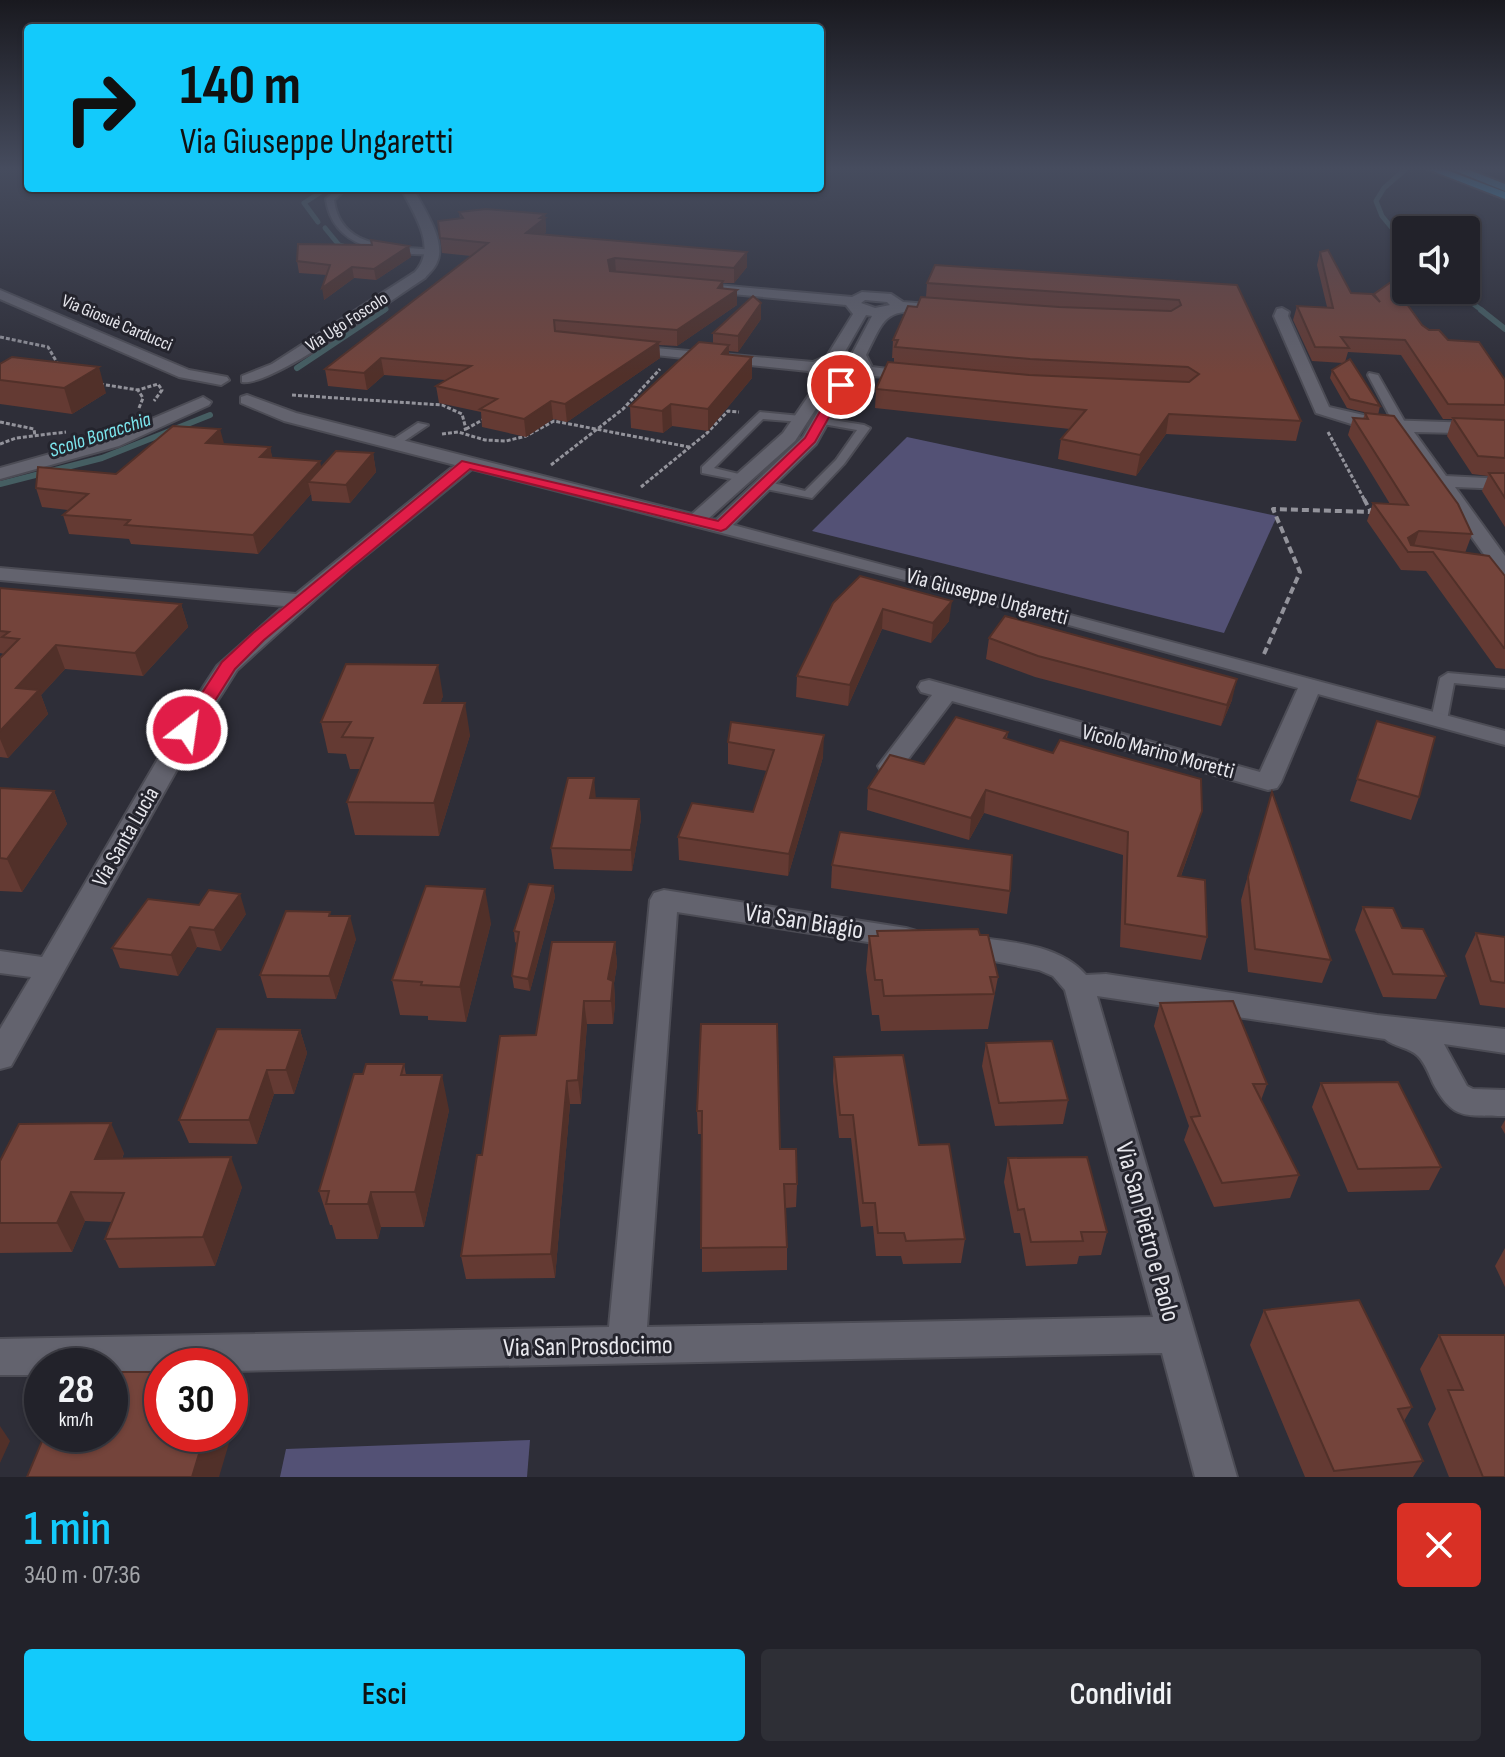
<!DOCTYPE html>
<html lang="it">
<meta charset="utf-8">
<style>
body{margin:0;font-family:"Sofia Sans Condensed",sans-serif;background:#2e2f36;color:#f1f3f6;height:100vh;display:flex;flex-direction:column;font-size:30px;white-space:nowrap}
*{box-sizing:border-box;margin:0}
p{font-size:26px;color:#a2a4a8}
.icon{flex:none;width:44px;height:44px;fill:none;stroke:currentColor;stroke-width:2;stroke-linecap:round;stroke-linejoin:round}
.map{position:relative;height:1477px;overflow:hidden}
.side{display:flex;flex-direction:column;background:#22222a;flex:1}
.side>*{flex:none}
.top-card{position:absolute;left:24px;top:24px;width:800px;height:168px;border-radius:8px;box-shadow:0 2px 6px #0004,0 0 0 2px #3f3f47;background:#13cafb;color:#111;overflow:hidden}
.buttons{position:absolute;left:1392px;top:216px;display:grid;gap:16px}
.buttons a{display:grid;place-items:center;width:88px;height:88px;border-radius:8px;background:#22222a;box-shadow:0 2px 6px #0004,0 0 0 2px #3f3f47;font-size:40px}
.speed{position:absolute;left:24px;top:1348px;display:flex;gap:16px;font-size:40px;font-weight:700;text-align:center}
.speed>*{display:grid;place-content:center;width:104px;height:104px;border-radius:50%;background:#22222a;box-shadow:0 2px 6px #0004,0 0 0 2px #3f3f47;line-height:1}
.speed small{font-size:20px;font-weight:400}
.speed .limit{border:12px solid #d22;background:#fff;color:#111}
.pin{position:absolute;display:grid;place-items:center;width:68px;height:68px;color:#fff;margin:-34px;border:4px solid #fff;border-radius:50%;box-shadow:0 2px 8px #0007}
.me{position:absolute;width:88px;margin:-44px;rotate:30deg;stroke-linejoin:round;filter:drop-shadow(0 0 6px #0008)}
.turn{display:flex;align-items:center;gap:28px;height:168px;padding:0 24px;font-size:36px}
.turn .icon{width:104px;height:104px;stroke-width:2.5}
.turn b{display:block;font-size:56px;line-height:68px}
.round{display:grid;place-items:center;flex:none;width:84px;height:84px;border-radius:8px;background:#2e2f36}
.head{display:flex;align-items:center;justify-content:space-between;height:136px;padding:0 24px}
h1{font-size:48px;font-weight:600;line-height:60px;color:#13cafb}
.action{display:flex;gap:16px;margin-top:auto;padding:16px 24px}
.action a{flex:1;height:92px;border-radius:8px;background:#13cafb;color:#111;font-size:32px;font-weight:600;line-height:92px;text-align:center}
.action a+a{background:#2e2f36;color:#f1f3f6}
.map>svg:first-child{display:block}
</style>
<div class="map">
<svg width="1505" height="1477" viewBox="0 0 1505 1477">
<rect width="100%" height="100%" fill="#2e2e38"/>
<g fill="#535175">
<path d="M907 437 1277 516 1224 633 812 531Z"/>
<path d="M530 1440 527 1477H280L286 1449Z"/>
</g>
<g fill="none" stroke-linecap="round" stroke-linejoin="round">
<g stroke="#455e62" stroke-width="5">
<path d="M318 222 304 203 327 188"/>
<path d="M325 228 339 245 349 248"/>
<path d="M1406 245 1382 216 1376 201 1384 188 1407 168"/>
<path d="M1455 290 1484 312"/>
<path d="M381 312 386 309"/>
</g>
<g stroke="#455e62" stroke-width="6">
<path d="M1481 310 1505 329"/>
<path d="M297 368 384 310"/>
<path d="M0 484 102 458 210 415"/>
</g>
<defs>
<g id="service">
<path d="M338 188H347L334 200C339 239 372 245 407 248 417 249 429 248 438 252L434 255C391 253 333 252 326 199Z"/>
<path d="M1369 373 1378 375 1406 424 1404 426 1394 424 1368 375Z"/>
<path d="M760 412 801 416 807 419 801 422 763 419 714 468 747 476V482L702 473V467Z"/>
<path d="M821 418 864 425 870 428 844 464 812 498 761 488 759 485 765 481 805 491 836 460 857 430 817 423 815 421Z"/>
<path d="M418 423 428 425 397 446H389V442Z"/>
<path d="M1448 673 1505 678V688L1454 683 1447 720 1439 725 1433 723 1431 720 1440 678Z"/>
</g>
<g id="minor">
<path d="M401 188H413C422 206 447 241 437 262 435 268 429 273 425 278 395 297 270 388 242 382V376L272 364 415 272C438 247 414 215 401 188Z"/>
<path d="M706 284 852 297 862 292 891 294 903 302 941 305 948 309C942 314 938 313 930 312 884 309 885 317 866 355L872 367 920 373V379L870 376 847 388 816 444 733 525 1505 731V745L1318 694 1281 782 1277 788 1268 790 952 701 899 771H881L878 766 932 695 921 692 918 687 921 682 929 680 1260 772 1298 688 905 580 472 469 349 569 237 670 199 730 11 1066 0 1069V1029L31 977 0 973V951L42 957 175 730 217 666 284 606 0 580V568L296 594 455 465 284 421 241 403V397L247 395 296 413 692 514 783 433 816 385 815 378 808 371 627 352 622 351V345L813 362 827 356 853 314 846 305 701 291V285ZM865 300 887 302 890 305 875 308 861 303ZM866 315 872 316 851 356 843 355ZM844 364 858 370 840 375 823 369 828 365ZM832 384H834L803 437 716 520 709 518 795 441Z"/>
<path d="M0 290 189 370 227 377 229 380 221 385 179 377 0 299Z"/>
<path d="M1282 308 1289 312 1288 316 1329 407 1385 420 1505 424V434L1414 432 1446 476 1505 479V489L1455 487 1505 556V576L1498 574 1396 431 1361 427 1316 413 1274 316 1277 309Z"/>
<path d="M203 397 211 402 209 405 119 446 0 479V468L107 438Z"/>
<path d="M664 890 906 928 916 931 920 938 916 945 906 948 677 912 647 1327 1153 1317 1065 990 1053 976 1039 970 949 952 945 945 949 938 959 935C1001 942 1056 941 1086 975L1106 974 1377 1015 1505 1029V1053L1444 1044 1467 1086 1473 1089 1505 1090V1116C1466 1115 1453 1121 1433 1083 1429 1074 1425 1063 1418 1056 1409 1047 1394 1047 1385 1039L1097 996 1237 1477H1195L1162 1353 230 1371V1366H162V1372L110 1373V1366H42V1375H0V1339L609 1327 650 900 654 893Z"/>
</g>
<path id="trunk" d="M1448 168H1464L1505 184V191Z"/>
<path id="motorway" d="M1425 168H1441L1505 192V199Z"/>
</defs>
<use href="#service" stroke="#4c4c55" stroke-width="4"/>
<use href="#minor" stroke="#4c4c55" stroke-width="4"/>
<use href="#trunk" stroke="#4c4c55" stroke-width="4"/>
<use href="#motorway" stroke="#4c4c55" stroke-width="4"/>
<g stroke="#93939b" stroke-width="3" stroke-dasharray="4 2" stroke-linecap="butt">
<path d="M0 337 48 347 59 366"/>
<path d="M100 384 138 390"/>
<path d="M292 395 442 405 462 414 466 429 462 430"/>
<path d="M139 408 143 398 138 390 158 384 162 390 154 401"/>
<path d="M0 422 34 429 35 436"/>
<path d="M466 429 486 418"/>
<path d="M1328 432 1364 499"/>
<path d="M442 434 458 432 485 440 506 441 526 436 554 421 689 447"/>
<path d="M0 444 16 438 66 432"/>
<path d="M551 465 623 409 660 369"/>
<path d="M641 487 707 433 728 411 739 412"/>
</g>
<path stroke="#93939b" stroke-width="4" stroke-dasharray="7 4" stroke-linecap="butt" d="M1264 654 1300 572 1273 509 1371 512 1363 497"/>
<use href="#service" fill="#63636e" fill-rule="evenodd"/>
<use href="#minor" fill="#63636e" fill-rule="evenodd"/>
<use href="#trunk" fill="#3a9ac8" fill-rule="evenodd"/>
<use href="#motorway" fill="#2fa8df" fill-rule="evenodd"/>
</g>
<g fill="#643a33">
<path d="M459 212 545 214 546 232 544 234 747 267 734 283H723V288L737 305 677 346 659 345 660 358 567 422 553 419 526 437 482 427 481 412 439 403 436 386 445 380 384 375 367 390 328 386 325 369 471 256 442 253 438 221 460 219Z"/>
<path d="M409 246 411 257 376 280 354 278 324 300 327 275 299 273 297 261Z"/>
<path d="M1320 252 1351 293 1422 325 1448 340 1505 380V527L1482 491 1488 476 1472 474 1447 436 1452 419H1443L1401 355 1348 352 1345 362 1380 406 1378 415 1472 534 1465 553 1505 576V669L1496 668 1426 571 1401 570 1367 521 1373 503 1390 504 1348 435 1353 418 1363 419 1365 413 1372 414 1347 408 1330 378 1332 370 1343 363 1312 361 1293 320 1297 306 1327 307 1317 265Z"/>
<path d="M927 283 1237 285 1301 421 1296 441 1166 434 1136 476 1058 459 1061 439 1070 429 875 408 876 389 894 362V358H892L893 340 917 307 926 297Z"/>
<path d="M761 319 738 352 729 351V355L752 378 708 431 672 426 663 433 631 428 630 406 713 343V333Z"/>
<path d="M0 364 106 393 72 414 0 404Z"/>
<path d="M224 444 270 447 272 458 321 467 373 453 376 472 350 503 312 501 311 494 258 554 131 544 129 539 69 534 63 515 68 510 42 507 36 488 116 474Z"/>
<path d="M860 576 949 621 931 643 882 629 848 706 796 697 797 676Z"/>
<path d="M0 588 181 604 188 627 143 676 65 669 41 695 48 714 8 758 0 757V658L4 654 0 653Z"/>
<path d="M989 638 1232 700 1221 726 1035 677 986 659Z"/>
<path d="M443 696 440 703 470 735 439 836 355 835 347 802 360 769H350L346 754 328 753 321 722Z"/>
<path d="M1377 721 1419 797 1411 820 1350 801Z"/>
<path d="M1008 732 1007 739 1196 833 1181 876 1207 937 1201 960 1120 947 1123 855 984 813 969 840 867 810 868 788Z"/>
<path d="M728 742 823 757 788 876 679 860 678 837 753 812 767 771 728 764Z"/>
<path d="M0 788 54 791 67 824 22 892 0 891Z"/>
<path d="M1272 792 1331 960 1322 983 1248 972 1241 900Z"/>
<path d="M639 799 641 819 632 871 554 869 551 848Z"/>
<path d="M832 865 1010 891 1007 914 831 888Z"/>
<path d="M553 886 555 897 530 991 514 988 512 976 517 943 515 942 514 931Z"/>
<path d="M199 905 246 914 221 951 197 947 178 976 120 968 112 948Z"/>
<path d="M1363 907 1402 928 1446 976 1436 999 1383 997 1355 930Z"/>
<path d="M331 916 356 939 336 999 267 998 260 975Z"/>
<path d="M491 923 466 1022 428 1020V1016L400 1015 392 980Z"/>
<path d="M877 931 980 935 998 977 988 1029 881 1031 879 1015H872L866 970 869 936H877Z"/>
<path d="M1476 933 1505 937V1008L1480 1005 1465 956Z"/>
<path d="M615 942 617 965 614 983 615 1004 613 1024H587L581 1104H570L555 1278 466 1279 461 1256 482 1155 536 1035Z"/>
<path d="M1160 1003 1267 1084 1261 1100 1299 1175 1290 1198 1214 1207 1184 1140 1189 1126 1154 1026Z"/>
<path d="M701 1024 780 1149 797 1184 796 1207 785 1208 787 1247V1270L702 1272V1134H698L697 1111Z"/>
<path d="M300 1030 307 1053 294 1094H274L257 1144 189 1143 179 1120Z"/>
<path d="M986 1043 1068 1100 1063 1124 995 1126 982 1066Z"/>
<path d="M834 1057 919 1145 965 1239 961 1263 903 1264 901 1256H876L873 1226 861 1227 851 1138H839L833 1081Z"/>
<path d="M404 1064 406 1075 449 1110 424 1227H381L378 1239H336L332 1225H330L319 1191 363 1074Z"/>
<path d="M1321 1083 1441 1167 1429 1190 1348 1192 1312 1107Z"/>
<path d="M1505 1120V1134L1501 1127Z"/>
<path d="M124 1153 122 1159 242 1187 215 1266 119 1268 105 1239 112 1222 85 1221 72 1252 0 1253V1161Z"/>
<path d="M1008 1158 1107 1232 1101 1255 1079 1256 1077 1264 1026 1266 1020 1233H1014L1004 1182Z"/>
<path d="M1505 1248V1287L1495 1266Z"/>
<path d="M1264 1310 1412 1407 1404 1421 1423 1461 1413 1477H1305L1250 1345Z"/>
<path d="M1439 1335 1505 1477H1449L1428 1424 1436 1409 1420 1369Z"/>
</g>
<g fill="#513029">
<path d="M545 214 546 232 527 247 526 233Z"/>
<path d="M409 246 411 257 376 280 374 269Z"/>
<path d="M747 252V267L734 283V268Z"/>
<path d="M615 258 616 273 609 275 608 260Z"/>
<path d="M352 267 354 278 324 300 322 288Z"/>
<path d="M723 281 724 297 737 290V305L677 346V330Z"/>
<path d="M761 303V319L738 352V336Z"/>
<path d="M659 342 660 358 567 422 565 404Z"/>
<path d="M729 345V366L722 354Z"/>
<path d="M752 357V378L708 431V409Z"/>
<path d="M381 358 384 375 367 390 364 373Z"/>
<path d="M99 367 106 393 72 414 64 388Z"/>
<path d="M551 401 553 419 526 437 524 419Z"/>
<path d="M671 404 672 426 663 433 662 411Z"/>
<path d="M1169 414 1166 434 1136 476 1140 455Z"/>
<path d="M220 429 225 447 206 443Z"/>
<path d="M270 447 274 465 260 457Z"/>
<path d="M373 453 376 472 350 503 346 485Z"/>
<path d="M320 461 324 480 308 482 311 494 258 554 253 535Z"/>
<path d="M1419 531 1413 549 1407 553 1408 538Z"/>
<path d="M952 601 949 621 931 643 933 623Z"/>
<path d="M181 604 188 627 143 676 135 653Z"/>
<path d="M883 609 882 629 848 706 850 685Z"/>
<path d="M56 645 65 669 41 695 48 714 8 758 0 739V731L16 688Z"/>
<path d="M438 665 443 696 430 735 424 703Z"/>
<path d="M1237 679 1232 700 1221 726 1227 705Z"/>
<path d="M465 703 470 735 439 836 434 803Z"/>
<path d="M824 735 823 757 788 876 789 854Z"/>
<path d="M594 778 596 799 590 798Z"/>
<path d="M986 790 984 813 969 840 971 818Z"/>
<path d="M54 791 67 824 22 892 7 859Z"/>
<path d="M639 799 641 819 632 871 631 850Z"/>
<path d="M1202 811 1196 833 1173 898 1178 876Z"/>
<path d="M553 886 555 897 530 991 528 979Z"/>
<path d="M485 889 491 923 466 1022 460 987Z"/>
<path d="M240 894 246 914 221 951 214 930Z"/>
<path d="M350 916 356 939 336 999 329 976Z"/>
<path d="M190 927 197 947 178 976 171 955Z"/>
<path d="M615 942 617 965 614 983 615 1004 613 1024 611 1001 612 993 610 1002 608 979Z"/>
<path d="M584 1001 587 1024 581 1104 578 1080Z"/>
<path d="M300 1030 307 1053 294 1094 286 1070Z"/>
<path d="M267 1070 274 1094 257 1144 249 1120Z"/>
<path d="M442 1075 449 1110 424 1227 415 1192Z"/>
<path d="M567 1081 570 1104 555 1278 551 1254Z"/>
<path d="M111 1123 124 1153 109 1189 95 1159Z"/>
<path d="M231 1157 242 1187 215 1266 203 1237Z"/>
<path d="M71 1192 85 1221 72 1252 57 1223Z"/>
<path d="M371 1192 381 1227 378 1239 368 1204Z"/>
<path d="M230 1385 240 1406 219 1477H192L205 1434H230Z"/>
<path d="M0 1426 10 1441 0 1463Z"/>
</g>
<g fill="#74443b" stroke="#513029" stroke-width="2">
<path d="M486 209 545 214 540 218H545L526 233 747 252 734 268 615 258 608 260 610 271 723 281 718 288 737 290 677 330 554 320 555 331 659 342 565 404 551 401 524 419 480 409 497 399 436 386 471 366 381 358 364 373 325 369 488 243 440 238 438 221 463 218 459 212Z"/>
<path d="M371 240 409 246 374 269 352 267 322 288 330 265 297 261 298 244 372 245Z"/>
<path d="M1328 250 1351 293 1372 294 1380 302 1374 294 1391 282 1422 325 1429 330H1439L1448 340 1479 342 1505 380V405L1448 404 1405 340 1341 337 1349 348 1315 347 1297 306 1333 308 1320 252Z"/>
<path d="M935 265 1237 285 1301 421 1169 414 1140 455 1061 439 1086 410 876 389 888 362 1029 375 1189 382 1199 374 1188 367 1030 359 895 347 898 340H893L908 306 917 307 921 297 1059 307 1171 311 1181 305 1179 300 927 283Z"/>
<path d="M753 296 761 303 738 336 713 333Z"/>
<path d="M699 342 729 345 722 354 752 357 708 409 671 404 662 411 630 406Z"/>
<path d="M12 357 99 367 64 388 0 380V364Z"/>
<path d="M1350 359 1380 406 1350 399 1332 370Z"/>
<path d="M1365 413 1394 416 1458 504 1472 534 1419 531 1408 538 1411 545 1489 556 1505 576V648H1504L1433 552H1408L1373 503 1408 505 1353 418 1368 419Z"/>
<path d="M1453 418 1505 420V458L1478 456Z"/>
<path d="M173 426 220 429 206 443 270 447 260 457 320 461 253 535 125 525 130 520 63 515 88 494 36 488 38 467 116 474Z"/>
<path d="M336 451 373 453 346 485 308 482Z"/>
<path d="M1489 473H1505V498Z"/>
<path d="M860 576 952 601 933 623 883 609 850 685 797 676 833 603Z"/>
<path d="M0 588 181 604 135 653 56 645 16 688 39 690 0 731V658L19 639 2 637 9 632 0 631Z"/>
<path d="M1005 616 1237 679 1227 705 1038 656 989 638Z"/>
<path d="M346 664 438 665 424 703H465L434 803 347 802 373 738 342 737 351 722H321Z"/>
<path d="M956 717 1008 732 1004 738 1053 753 1060 740 1201 779 1202 811 1178 876 1205 880 1207 937 1125 924 1128 832 986 790 971 818 868 788 890 755 924 764Z"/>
<path d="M1377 721 1435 737 1419 797 1357 779Z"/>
<path d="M731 722 824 735 789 854 678 837 692 803 753 812 774 750 728 742Z"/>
<path d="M568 778H594L590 798 639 799 631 850 551 848Z"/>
<path d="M0 788 54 791 7 859 0 858Z"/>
<path d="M1272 792 1331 960 1255 949 1248 877Z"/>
<path d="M840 832 1012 855 1010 891 832 865Z"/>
<path d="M529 884 553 886 528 979 512 976 519 932 514 931Z"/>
<path d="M426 886 485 889 460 987 421 985 422 982 392 980Z"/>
<path d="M209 890 240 894 214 930 190 927 171 955 112 948 148 899 199 905Z"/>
<path d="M1363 907 1393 908 1402 928 1423 929 1446 976 1393 974Z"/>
<path d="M286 911 330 912 329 916H350L329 976 260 975Z"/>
<path d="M978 929 980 935H988L998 977H990L994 994 884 996 882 980H875L869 936H878L877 931Z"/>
<path d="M1476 933 1505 937V983L1491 981Z"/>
<path d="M552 942H615L608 979 613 981 611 1001H584L578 1080 567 1081 551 1254 461 1256 477 1155H482L500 1036 536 1035Z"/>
<path d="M1233 1001 1267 1084H1253L1299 1175 1222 1183 1191 1117 1200 1116 1160 1003Z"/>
<path d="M701 1024H777L780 1149H796L797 1184H784L787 1247 701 1248 702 1111H697Z"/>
<path d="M217 1029 300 1030 286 1070H267L249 1120H179Z"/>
<path d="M1052 1041 1068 1100 999 1103 986 1043Z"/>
<path d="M903 1055 919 1145 949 1144 965 1239 906 1241 904 1233H878L875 1203H863L853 1115H840L834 1057Z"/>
<path d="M366 1064H404L401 1075H442L415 1192H371L368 1204H326L329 1191H319L354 1074H363Z"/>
<path d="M1398 1082 1441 1167 1358 1169 1321 1083Z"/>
<path d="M111 1123 95 1159 231 1157 203 1237 105 1239 124 1193 71 1192 57 1223H0V1161L19 1124Z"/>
<path d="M1087 1157 1107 1232H1081L1083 1241 1031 1242 1024 1209 1018 1210 1008 1158Z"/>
<path d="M1359 1300 1412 1407 1398 1409 1423 1461 1334 1471 1264 1310Z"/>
<path d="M1439 1335H1505V1477H1483L1448 1390H1463Z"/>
<path d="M110 1372H162V1434H205L192 1477H27L45 1434H110Z"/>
</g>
<linearGradient id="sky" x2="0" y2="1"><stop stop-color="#19191f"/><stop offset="0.45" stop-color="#464c5e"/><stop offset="1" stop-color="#464c5e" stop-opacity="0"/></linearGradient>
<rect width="1505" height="375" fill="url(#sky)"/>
<path fill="#e11d48" stroke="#92132f" stroke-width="2" d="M841 381 847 385 815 442 726 529 721 531 470 469 264 640 235 669 194 734 187 735 178 730 222 662 253 633 462 461 718 521 805 438 835 385Z"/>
<g text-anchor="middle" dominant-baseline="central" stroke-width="6" stroke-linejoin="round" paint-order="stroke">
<g font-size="18" fill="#e7e7ed" stroke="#24242d">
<text transform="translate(347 322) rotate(-33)">Via Ugo Foscolo</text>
<text transform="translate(117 323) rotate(23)">Via Giosuè Carducci</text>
</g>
<g font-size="20" font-style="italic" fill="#7ce6ee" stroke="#24242d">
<text transform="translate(100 435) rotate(-18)">Scolo Boracchia</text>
</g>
<g font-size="22" fill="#e7e7ed" stroke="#24242d">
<text transform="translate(987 597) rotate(15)">Via Giuseppe Ungaretti</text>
<text transform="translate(1158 752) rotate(15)">Vicolo Marino Moretti</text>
<text transform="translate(126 837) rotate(-60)">Via Santa Lucia</text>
</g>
<g font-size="26" fill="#e7e7ed" stroke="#24242d">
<text transform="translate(804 922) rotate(9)">Via San Biagio</text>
<text transform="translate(1147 1232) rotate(75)">Via San Pietro e Paolo</text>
<text transform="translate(588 1347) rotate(-1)">Via San Prosdocimo</text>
</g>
</g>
</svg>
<div class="buttons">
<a><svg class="icon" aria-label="sound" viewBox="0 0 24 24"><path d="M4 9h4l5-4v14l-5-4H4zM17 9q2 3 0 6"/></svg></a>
</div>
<div class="speed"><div>28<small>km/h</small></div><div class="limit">30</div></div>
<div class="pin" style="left:841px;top:385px;background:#d93025"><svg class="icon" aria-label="arrive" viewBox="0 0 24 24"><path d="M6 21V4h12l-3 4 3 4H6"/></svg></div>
<svg class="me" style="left:187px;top:730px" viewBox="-20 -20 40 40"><circle r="17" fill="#e11d48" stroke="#fff" stroke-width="3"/><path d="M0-11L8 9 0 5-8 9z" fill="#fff"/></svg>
<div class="top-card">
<div class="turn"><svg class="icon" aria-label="right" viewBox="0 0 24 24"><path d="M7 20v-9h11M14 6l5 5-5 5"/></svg><div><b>140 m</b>Via Giuseppe Ungaretti</div></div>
</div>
</div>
<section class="side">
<div class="head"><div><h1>1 min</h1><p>340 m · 07:36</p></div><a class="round" style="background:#d93025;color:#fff"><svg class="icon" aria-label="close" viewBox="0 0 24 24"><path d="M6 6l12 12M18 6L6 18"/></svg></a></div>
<div class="action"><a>Esci</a><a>Condividi</a></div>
</section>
